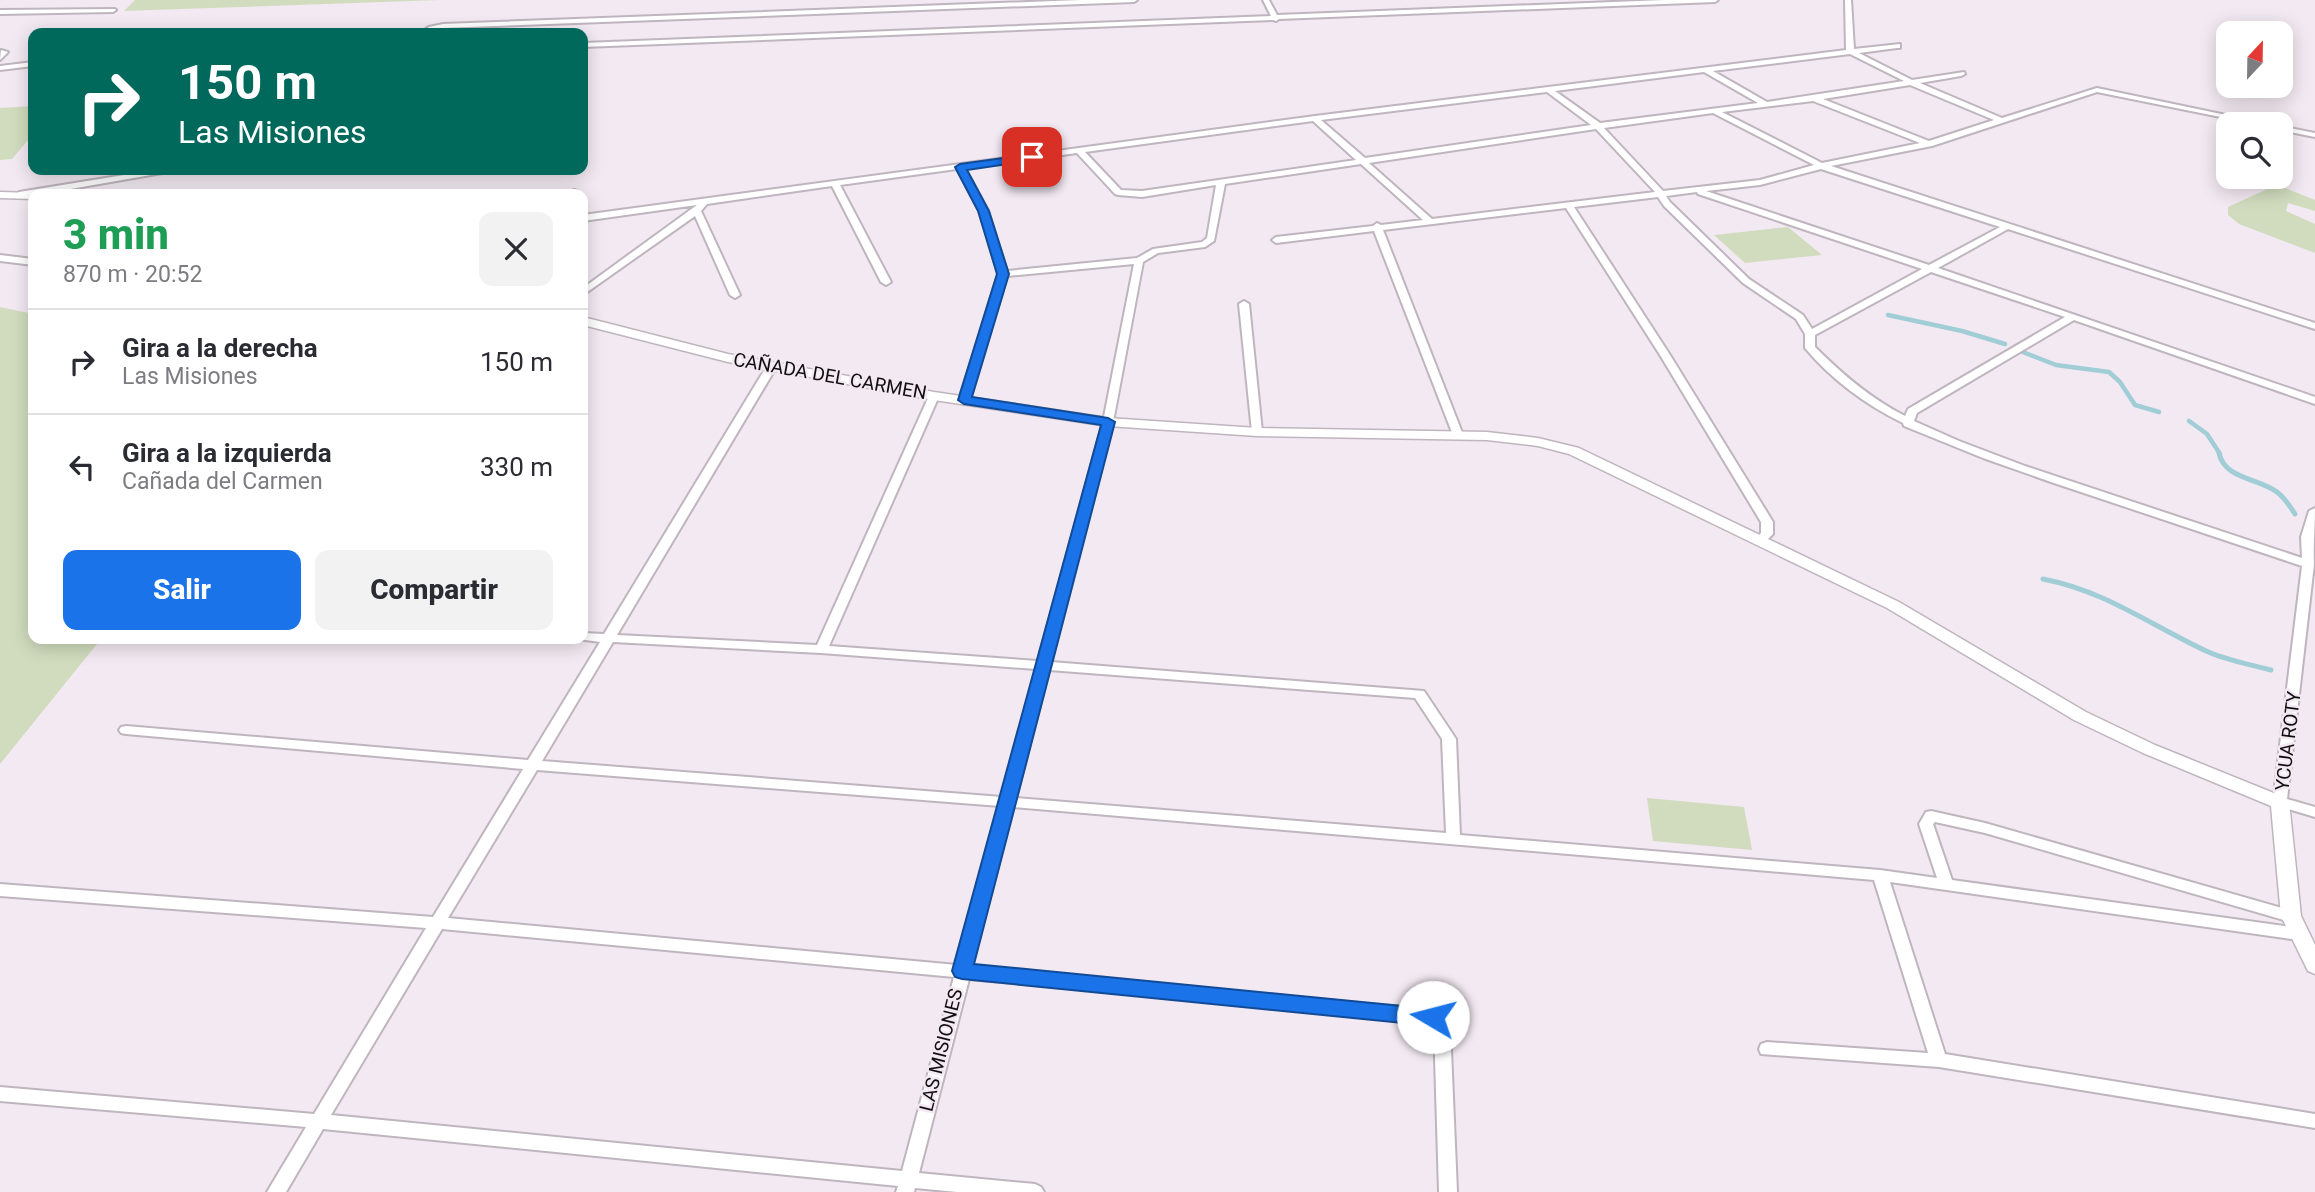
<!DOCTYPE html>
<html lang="es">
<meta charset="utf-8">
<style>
body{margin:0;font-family:Roboto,sans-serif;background:#f2f2f3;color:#2b2b33;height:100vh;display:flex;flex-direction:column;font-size:26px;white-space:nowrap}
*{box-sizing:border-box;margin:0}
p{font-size:23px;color:#7c7c81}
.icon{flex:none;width:38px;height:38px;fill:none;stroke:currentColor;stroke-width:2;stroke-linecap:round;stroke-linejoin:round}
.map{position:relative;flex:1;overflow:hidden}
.side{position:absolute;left:28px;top:189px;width:560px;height:455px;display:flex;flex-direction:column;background:#fff;border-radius:14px;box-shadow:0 4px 18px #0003}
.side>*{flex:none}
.banner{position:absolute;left:28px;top:28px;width:560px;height:147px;border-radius:14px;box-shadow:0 4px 18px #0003;background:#00695c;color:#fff;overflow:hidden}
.needle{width:46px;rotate:22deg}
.fabs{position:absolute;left:2216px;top:21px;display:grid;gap:14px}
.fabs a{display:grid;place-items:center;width:77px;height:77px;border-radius:14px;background:#fff;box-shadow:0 4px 18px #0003;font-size:35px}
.pin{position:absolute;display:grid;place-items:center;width:60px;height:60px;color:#fff;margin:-30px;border-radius:14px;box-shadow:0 4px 10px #0006}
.me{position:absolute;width:77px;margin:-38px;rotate:278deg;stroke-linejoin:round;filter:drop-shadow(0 0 5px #0008)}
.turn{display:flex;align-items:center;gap:24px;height:147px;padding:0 35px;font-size:32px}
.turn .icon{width:91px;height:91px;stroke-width:2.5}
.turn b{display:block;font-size:49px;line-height:60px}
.round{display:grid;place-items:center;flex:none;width:74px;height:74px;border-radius:14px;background:#f2f2f3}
.summary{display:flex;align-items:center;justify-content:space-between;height:119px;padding:0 35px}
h1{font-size:42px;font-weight:800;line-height:52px;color:#1e9e55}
.action{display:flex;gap:14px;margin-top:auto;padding:14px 35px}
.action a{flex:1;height:80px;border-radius:14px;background:#1a73e8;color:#fff;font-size:28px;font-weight:800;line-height:80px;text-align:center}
.action a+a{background:#f2f2f3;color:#2b2b33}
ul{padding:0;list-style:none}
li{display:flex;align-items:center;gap:21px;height:105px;padding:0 35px;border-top:2px solid #e1e1e2}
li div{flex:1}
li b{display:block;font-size:26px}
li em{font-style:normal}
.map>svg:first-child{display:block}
</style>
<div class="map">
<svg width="2315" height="1192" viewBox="0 0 2315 1192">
<rect width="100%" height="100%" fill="#f3e9f2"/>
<g fill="#d1dcbe">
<path d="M135 0H440L124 11Z"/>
<path d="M33 106V134L12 159 0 160V108Z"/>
<path d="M2272 187H2282L2315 200V211L2288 203 2286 211 2315 224V253L2239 224 2228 215V207Z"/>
<path d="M1788 227 1822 255 1745 263 1714 235Z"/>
<path d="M0 307 33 314V639H101L0 764Z"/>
<path d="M1647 798 1744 807 1752 850 1653 841Z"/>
</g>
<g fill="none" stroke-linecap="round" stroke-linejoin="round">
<g stroke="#a1cdd6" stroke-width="4.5">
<path d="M1888 315 1962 331 2005 344"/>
<path d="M2020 351 2056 365 2109 372 2120 382 2135 405 2159 412"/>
<path d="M2189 421 2207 434 2220 454"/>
</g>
<g stroke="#a1cdd6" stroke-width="5">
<path d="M2219 453C2224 479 2259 478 2277 492 2285 498 2290 506 2295 514"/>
<path d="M2043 579C2105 591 2149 624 2204 650 2224 660 2249 664 2271 670"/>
</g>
<defs>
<g id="minor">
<path d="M1080 0H1137L1134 2 443 28C435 29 428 34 420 33L429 27 443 24Z"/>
<path d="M1263 0H1269L1277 15 1664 0H1718L1715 2 1279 19 1276 21 1273 20 583 47V43L1271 16Z"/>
<path d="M1845 0H1851L1854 49 1900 44V48H1897L1859 53 1912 80 1964 72 1965 74 1961 76 1920 83 2002 118 2097 88 2269 124H2255L2097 92 1932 146 1831 166 2315 323V329L2008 229 1938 268 2315 397V404L2074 320 1917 413 1914 421 1959 441 2025 466 2302 558 2301 537 2309 511 2315 508C2315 527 2313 545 2314 564L2287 799 2315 807V817L2275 805 2273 802 2302 566 2051 482 1983 458 1904 426 1903 423C1866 405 1832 380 1805 348V334L1796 319 1743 283 1664 206 1658 197 1574 207 1670 355 1773 522V534L1765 542H1757L1755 540 1761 533V522L1660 355 1566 208 1383 230 1463 435 1458 438 1453 435 1374 231 1276 243 1272 240 1276 237 1373 226 1377 223 1381 225 1423 220 1361 164 1225 184 1214 241 1205 247 1158 253 1143 262 1113 422 1051 662 1424 691 1456 739 1460 835 1880 870 1937 878 1919 824 1926 812 1931 811 1985 823 2296 912 2299 916 2296 920 2291 922 1985 833 1935 822 1933 824 1952 880 2298 928 2303 930 2306 934 2303 938 2298 940 1890 882 1945 1054 2315 1114V1128L1939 1067 1761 1054 1759 1049 1761 1044 1767 1042 1928 1053 1874 880 1013 807 972 967 1424 1009 1446 1016 1450 1026 1457 1192H1439L1434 1025 1423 1021 969 979 919 1173 1035 1184 1041 1187 1044 1192H957L915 1188 914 1192H896L898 1186 323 1129 286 1192H267L306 1127 0 1101V1087L314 1114 426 928 0 896V884L433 917 523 769 126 734 121 733 119 730 121 727 126 726 528 760 600 642 578 639H583V633L604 634 768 364H776L777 366 617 635 817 645 929 396 934 393 939 396 829 646 1038 661 1103 422 1134 264 1007 276 969 400 964 403 959 400 998 274 980 211 957 169 840 185 891 282 886 285 881 282 832 186 707 204 701 211 740 295 735 298 730 295 695 216 583 295V288L697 205 583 221V215L1315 116 1846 50ZM1850 54 1904 81 1767 102 1713 71ZM1704 72 1758 103 1600 123 1555 91ZM1910 85 1994 120 1929 141 1823 99ZM1547 92 1591 125 1365 158 1321 120ZM1813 101 1920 143 1822 163 1722 112ZM1713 113 1814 165 1760 180 1663 191 1604 128ZM1313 121 1356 160 1142 191 1121 190 1085 152ZM1596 129 1655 192 1432 219 1369 163ZM1077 153 1115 194 1118 195 1142 197 1216 185 1207 238 1202 242 1153 249 1137 258 1007 271 988 211 965 168ZM1821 169 2000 227 1929 265 1706 191 1760 185ZM1697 192 1698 194 1922 269 1812 329 1803 315 1749 279 1670 202 1666 196ZM1931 272 2065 317 1908 409 1905 416C1871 399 1842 374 1815 347V335ZM613 642 821 653 1036 669 1002 797 542 761ZM1049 670 1415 698 1442 739 1446 833 1016 798ZM537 770 1000 806 957 965 448 918ZM442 929 954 977 902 1171 331 1115Z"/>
<path d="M115 9 116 10 113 12 0 14V10Z"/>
<path d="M1 50 8 52 0 60Z"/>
<path d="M33 62V66L0 70V66Z"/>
<path d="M2280 126 2315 133V137L2280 130Z"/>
<path d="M155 170H172L168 172 19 198 15 195 19 192Z"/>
<path d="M574 190 577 191 578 194H570Z"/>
<path d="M0 255 33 259V265L0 261Z"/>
<path d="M1244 301 1249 304 1262 432 1257 435 1252 432 1239 304Z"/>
</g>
<g id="tertiary">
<path d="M0 192 33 193 37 194H33V199L0 198Z"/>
<path d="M583 317 728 354 934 392 1108 418 1257 428 1487 432 1538 438 1579 448 1899 602 2086 712 2155 745 2286 798 2289 802 2301 916 2315 945V974L2308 971 2281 916 2271 806 2143 753 2074 720 1887 608 1569 454 1538 446 1487 440 1257 436 1108 426 934 400 728 362 583 325Z"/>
</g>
</defs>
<use href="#minor" stroke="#bfb5be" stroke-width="4"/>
<use href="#tertiary" stroke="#bfb5be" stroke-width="3"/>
<use href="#minor" fill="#fff" fill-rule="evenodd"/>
<use href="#tertiary" fill="#fff" fill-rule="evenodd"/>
</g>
<path fill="#1a73e8" stroke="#114b97" stroke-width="2" d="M1032 154 1038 157 1036 160 967 170 989 211 1009 274 972 397 1108 418 1115 422 974 964 1433 1009 1440 1011 1443 1017 1440 1023 1433 1026 962 979 955 977 952 971 1101 425 964 404 958 400 997 274 978 211 955 167 960 164Z"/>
<g text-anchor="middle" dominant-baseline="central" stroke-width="5" stroke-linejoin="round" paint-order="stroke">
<g font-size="19" fill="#110e11" stroke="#f3e9f2">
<text transform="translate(830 376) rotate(10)">CAÑADA DEL CARMEN</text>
<text transform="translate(2288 741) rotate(-83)">YCUA ROTY</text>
<text transform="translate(941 1050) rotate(-76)">LAS MISIONES</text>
</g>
</g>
</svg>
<div class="fabs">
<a><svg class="needle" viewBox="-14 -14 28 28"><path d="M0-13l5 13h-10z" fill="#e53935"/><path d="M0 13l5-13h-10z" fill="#7c7c81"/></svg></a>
<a><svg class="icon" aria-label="search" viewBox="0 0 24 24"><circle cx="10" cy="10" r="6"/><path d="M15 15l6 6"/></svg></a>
</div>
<div class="pin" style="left:1032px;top:157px;background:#d93025"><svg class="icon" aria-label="arrive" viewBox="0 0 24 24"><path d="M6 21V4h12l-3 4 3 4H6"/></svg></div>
<svg class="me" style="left:1433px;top:1017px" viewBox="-20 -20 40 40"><circle r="19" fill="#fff"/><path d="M0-13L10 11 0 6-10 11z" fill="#1a73e8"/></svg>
<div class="banner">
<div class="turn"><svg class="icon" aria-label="right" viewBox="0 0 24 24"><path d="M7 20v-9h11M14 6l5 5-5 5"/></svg><div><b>150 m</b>Las Misiones</div></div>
</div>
<section class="side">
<div class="summary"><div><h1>3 min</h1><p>870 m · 20:52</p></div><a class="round"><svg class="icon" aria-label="close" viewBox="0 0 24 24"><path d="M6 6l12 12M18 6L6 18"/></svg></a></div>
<ul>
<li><svg class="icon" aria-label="right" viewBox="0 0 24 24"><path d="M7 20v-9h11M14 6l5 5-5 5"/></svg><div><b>Gira a la derecha</b><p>Las Misiones</p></div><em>150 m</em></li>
<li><svg class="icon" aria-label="left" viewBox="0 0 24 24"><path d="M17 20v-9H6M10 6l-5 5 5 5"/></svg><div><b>Gira a la izquierda</b><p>Cañada del Carmen</p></div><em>330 m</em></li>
</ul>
<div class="action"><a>Salir</a><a>Compartir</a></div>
</section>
</div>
